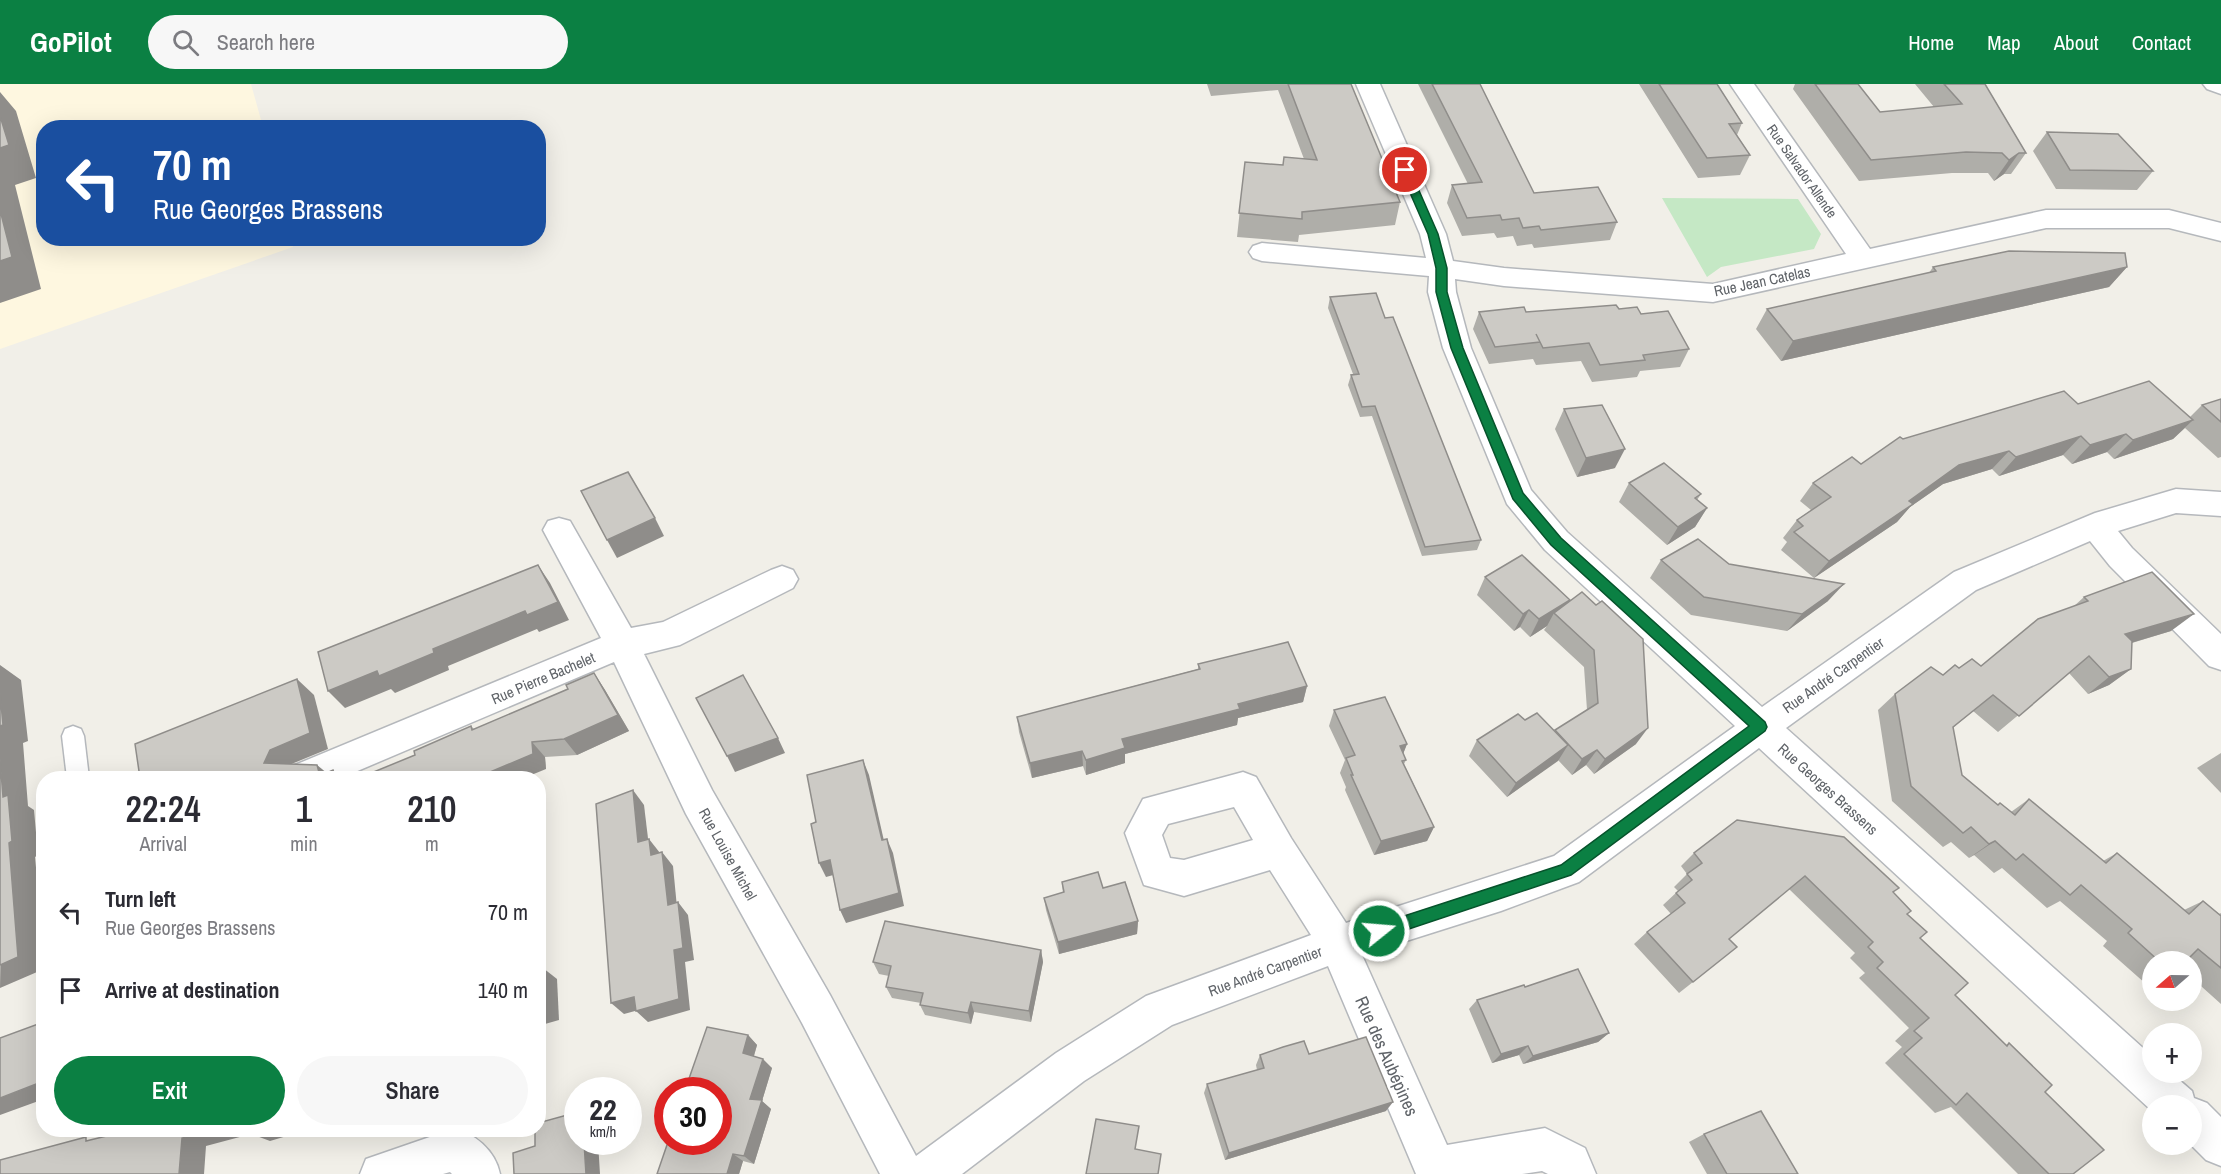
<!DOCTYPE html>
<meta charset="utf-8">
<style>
body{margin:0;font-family:"Archivo Narrow",sans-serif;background:#f7f7f7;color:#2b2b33;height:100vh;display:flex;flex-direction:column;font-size:22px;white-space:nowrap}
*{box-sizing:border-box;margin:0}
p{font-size:20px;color:#7c7c81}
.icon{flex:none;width:33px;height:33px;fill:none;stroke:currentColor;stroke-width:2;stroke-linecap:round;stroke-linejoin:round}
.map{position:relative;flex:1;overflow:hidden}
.panel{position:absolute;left:36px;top:687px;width:510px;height:366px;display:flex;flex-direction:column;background:#fff;border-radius:24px;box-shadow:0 6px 24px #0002}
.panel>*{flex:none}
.guide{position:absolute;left:36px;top:36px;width:510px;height:126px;border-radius:24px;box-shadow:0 6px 24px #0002;background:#1a4fa0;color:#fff;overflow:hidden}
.needle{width:39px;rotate:250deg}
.buttons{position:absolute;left:2142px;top:867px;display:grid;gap:12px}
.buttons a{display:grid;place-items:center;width:60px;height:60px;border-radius:50%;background:#fff;box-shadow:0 6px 24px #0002;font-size:30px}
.speed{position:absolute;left:564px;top:993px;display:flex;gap:12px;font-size:30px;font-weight:700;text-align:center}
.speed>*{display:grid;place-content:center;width:78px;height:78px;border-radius:50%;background:#fff;box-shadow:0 6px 24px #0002;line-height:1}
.speed small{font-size:15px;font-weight:400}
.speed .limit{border:9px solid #d22;background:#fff;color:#111}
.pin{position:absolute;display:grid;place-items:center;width:51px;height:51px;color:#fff;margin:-26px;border:3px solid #fff;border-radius:50%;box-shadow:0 2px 6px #0007}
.me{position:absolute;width:66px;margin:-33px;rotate:73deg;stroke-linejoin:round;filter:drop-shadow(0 0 4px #0008)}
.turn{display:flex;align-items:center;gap:21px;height:126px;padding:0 18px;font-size:27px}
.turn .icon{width:78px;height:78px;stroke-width:2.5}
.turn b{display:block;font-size:42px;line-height:51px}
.eta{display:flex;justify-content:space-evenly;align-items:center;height:102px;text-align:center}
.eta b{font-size:36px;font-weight:600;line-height:42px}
.cta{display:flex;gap:12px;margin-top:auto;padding:12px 18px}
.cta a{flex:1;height:69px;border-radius:36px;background:#0b8043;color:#fff;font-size:24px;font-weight:600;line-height:69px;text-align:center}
.cta a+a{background:#f7f7f7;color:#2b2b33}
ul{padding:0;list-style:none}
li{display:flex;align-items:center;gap:18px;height:78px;padding:0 18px}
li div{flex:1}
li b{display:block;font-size:22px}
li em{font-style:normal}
header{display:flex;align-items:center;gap:36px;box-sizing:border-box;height:84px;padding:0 30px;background:#0b8043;color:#fff}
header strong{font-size:28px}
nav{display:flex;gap:33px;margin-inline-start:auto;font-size:21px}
.search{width:420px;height:54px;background:#f7f7f7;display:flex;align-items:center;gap:15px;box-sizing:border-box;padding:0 21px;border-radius:33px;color:#7c7c81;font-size:22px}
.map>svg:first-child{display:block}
</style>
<header>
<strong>GoPilot</strong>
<div class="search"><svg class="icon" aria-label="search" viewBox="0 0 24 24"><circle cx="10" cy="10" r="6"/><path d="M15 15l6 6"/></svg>Search here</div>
<nav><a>Home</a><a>Map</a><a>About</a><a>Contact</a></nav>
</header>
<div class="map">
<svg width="2221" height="1090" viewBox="0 0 2221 1090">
<rect width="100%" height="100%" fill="#f1efe8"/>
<path fill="#fef7e0" d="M0 0H251L263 43 44 44V154H291L293 163 0 265Z"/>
<path fill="#c5e8c5" d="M1662 114 1798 115 1821 150 1814 165 1721 183 1707 193Z"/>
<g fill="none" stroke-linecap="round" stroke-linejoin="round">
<defs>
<path id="lane" d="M73 642 81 645 84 652 89 694H67L62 652 65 645Z"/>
<g id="street">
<path d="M1356 0H1380L1446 150 1453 177 1504 184 1713 200 1846 170 1730 0H1754L1870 165 2046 126H2169L2221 139V157L2169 144H2046L1713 218 1504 202 1455 195 1456 208 1471 264 1531 406 1567 448 1762 623 1954 488 2095 429 2176 405 2221 408V432L2176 429 2118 447 2132 464 2221 550V586L2209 582 2110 482 2090 457 1976 506 1786 644 2152 972V988H2170L2192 1007 2194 1014 2207 1019 2221 1033V1082L2206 1076 2190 1060 2192 1022H2152V1027L1759 664 1579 798 1501 827 1362 871 1447 1061 1545 1044 1585 1064 1596 1090H1548L1542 1087 1522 1090H1416L1328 882 1172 941 1084 997 962 1090H880L802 939 686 730 614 578 341 694H285L290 683 601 554 543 446 548 437 559 434 570 437 631 544 663 538 771 486 782 482 793 486 798 495 793 504 680 561 644 570 712 706 830 911 916 1072 1056 969 1146 912 1311 851 1270 786 1184 812 1144 801 1125 749 1143 715 1243 688 1256 693 1291 754 1346 839 1554 772 1735 642 1545 466 1507 420 1443 264 1428 208 1429 192 1262 177 1253 174 1249 168 1253 162 1262 159 1426 174 1420 150ZM1234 723 1253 756 1184 776 1170 774 1162 751 1168 740Z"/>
<path d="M2203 0H2221V10L2207 5Z"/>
<path d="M450 1046C474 1046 496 1068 500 1090H452L450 1088 443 1090H360L366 1075Z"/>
</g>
</defs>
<use href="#lane" stroke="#b5b8bc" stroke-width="3"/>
<use href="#street" stroke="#b5b8bc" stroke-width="3"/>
<use href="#lane" fill="#fff" fill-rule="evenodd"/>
<use href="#street" fill="#fff" fill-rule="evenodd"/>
</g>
<g fill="#afaea9">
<path d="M1207 0H1351L1400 118 1395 141 1299 151 1298 158 1237 153 1245 78 1283 81 1304 75 1278 6 1211 12Z"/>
<path d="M1418 0H1480L1534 109 1617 138 1610 156 1534 164 1532 160 1517 162 1513 152 1497 154 1494 149 1462 152 1447 119 1452 101 1468 100Z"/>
<path d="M1639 0H1717L1742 39 1737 51 1750 71 1740 91 1698 94Z"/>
<path d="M1795 0H1858L1880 28 1934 23 1915 0H1985L2026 69 2011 90H2004L1994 97 1988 89H1952L1859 97 1793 5Z"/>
<path d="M2047 48 2153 87 2137 106 2056 105 2033 67Z"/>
<path d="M1933 183H2127L2109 203 1781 277 1756 245 1767 225 1929 189Z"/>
<path d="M1330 213 1385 234 1481 456 1477 466 1422 472 1372 332 1360 333 1348 301 1351 291 1353 290 1328 224Z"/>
<path d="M1619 225 1641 230 1689 265 1680 283 1640 287 1637 293 1592 298 1581 277 1536 281 1533 275 1489 280 1473 245 1479 228H1526Z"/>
<path d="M2221 315V373L2218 374 2185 344 2173 355 2114 375 2107 368 2072 380 2063 371 1999 392 1992 385 1943 400 1910 423 1897 438 1814 494 1781 466 1787 458 1783 454 1797 436 1811 426 1800 417 1813 399 1861 380 1903 355 2078 320 2190 333 2202 321Z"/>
<path d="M1564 325 1615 384 1577 393 1555 345Z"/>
<path d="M1629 399 1701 410 1697 416 1707 424 1695 443 1667 461 1619 418Z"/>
<path d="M1661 476 1729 480 1828 517 1787 547 1691 531 1650 494Z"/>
<path d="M1485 493 1569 518 1582 508 1636 660 1594 690 1586 681 1572 691 1558 676 1507 713 1469 672 1477 656 1525 636 1554 647 1587 626 1584 583 1544 546 1547 542 1530 553 1520 543 1514 547 1477 511Z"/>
<path d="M2084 513 2171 547 2132 559 2131 585 2109 601 2088 610 2069 589 1998 648 1973 627 1953 644 1962 691 1997 721 2000 719 2011 728 2029 715 2103 777 2117 769 2184 826 2203 817 2219 830 2221 829V920L2192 894V878H2152V898L2146 900 2103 862 2107 857 2060 817 2047 824 2002 784 1994 789 1974 771 1969 774 1951 758 1943 763 1892 717 1878 626 1895 610 1959 584 1981 582 2073 523Z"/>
<path d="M1198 580 1307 602 1303 618 1238 634 1237 641 1125 670V679L1086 691 1083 682 1032 694 1019 648 1017 633 1198 585Z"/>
<path d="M594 589 605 606 629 647 577 671 545 673 546 685 415 671 471 642 474 645 568 605Z"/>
<path d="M1334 626 1407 660 1403 670 1406 676 1404 680 1434 743 1427 757 1374 771 1345 706 1346 703 1340 689 1345 676 1329 642Z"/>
<path d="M2221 669V709L2197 684Z"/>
<path d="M1694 769 1893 808 1907 830 1920 854 1955 911 2006 961 2009 959 2045 1008 2073 1090H2018L1951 1023 1935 1029 1885 979 1902 963 1895 957 1909 944 1859 894 1865 889 1850 874 1855 869 1789 805 1729 855 1693 898 1679 909 1634 860 1647 848 1671 830 1663 821 1678 807 1674 803 1687 790 1681 782Z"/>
<path d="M1062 798 1138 837 1137 850 1059 870 1046 826 1044 814 1063 809Z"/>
<path d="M1041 866 1043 878 1031 938 974 928 971 940 925 931 920 921 921 919 892 914 886 903 889 892 879 890 873 878Z"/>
<path d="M1525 903 1609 949 1598 958 1523 980 1519 971 1492 979 1469 925 1477 916Z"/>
<path d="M748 951 757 961 754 972 772 984 762 1017 771 1025 754 1080 743 1077 739 1090H657Z"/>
<path d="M1309 970 1386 1027 1225 1076 1204 1009 1207 1000 1257 986 1256 981 1260 971Z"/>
<path d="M1704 1050 1798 1090H1707L1689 1058Z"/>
</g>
<g fill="#8f8d8a">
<path d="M0 8 16 27 36 94 15 101 41 205 0 219Z"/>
<path d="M2019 69 2004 90 1994 97 2009 76Z"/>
<path d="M2127 183 2109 203 1781 277 1793 257Z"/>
<path d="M2193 336 2173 355 2114 375 2133 356Z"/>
<path d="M2126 350 2107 368 2072 380 2090 361Z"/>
<path d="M2081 352 2063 371 1999 392 2016 373Z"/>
<path d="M1625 365 1615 384 1577 393 1586 374Z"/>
<path d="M2009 367 1992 385 1943 400 1910 423 1897 438 1814 494 1829 477 1909 417 1959 381Z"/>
<path d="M1707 424 1695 443 1667 461 1678 443Z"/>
<path d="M655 434 664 452 617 474 607 456Z"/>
<path d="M538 481 550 499 569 536 539 548 537 545 448 582 449 586 395 609 391 605 345 624 328 607Z"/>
<path d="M1844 500 1828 517 1787 547 1802 530Z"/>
<path d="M1570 516 1560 533 1554 529 1547 542 1530 553 1539 535Z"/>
<path d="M1529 526 1520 543 1514 547 1523 530Z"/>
<path d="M2194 530 2171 547 2104 567 2125 550Z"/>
<path d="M0 581 21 596 28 657 23 659 28 722 34 726 38 771 35 773 44 868V885L0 904 3 713 0 675Z"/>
<path d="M2131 585 2109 601 2088 610 2109 593Z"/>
<path d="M594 589 605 606 629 647 577 671 564 655Z"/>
<path d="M297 595 314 611 328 665 289 681 264 679Z"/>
<path d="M1307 602 1303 618 1238 634 1237 641 1125 670V679L1086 691V676L1122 655 1238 620Z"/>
<path d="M1648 644 1636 660 1594 690 1605 675Z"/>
<path d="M778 654 785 669 735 688 727 672Z"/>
<path d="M532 658 545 673 546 685 524 694H476Z"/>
<path d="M1407 660 1401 675 1400 662Z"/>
<path d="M1568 661 1558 677 1507 713 1516 699Z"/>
<path d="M1597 666 1586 681 1572 691 1582 675Z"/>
<path d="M1082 667 1083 682 1032 694 1030 679Z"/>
<path d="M863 676 869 691 887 770 882 756Z"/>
<path d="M317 681 333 694 320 692Z"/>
<path d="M333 686 343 694H335Z"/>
<path d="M633 706 644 721 650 771 638 758Z"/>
<path d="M1434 743 1427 757 1374 771 1381 757Z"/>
<path d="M649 755 660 769 651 771Z"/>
<path d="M887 755 893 769 904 822 846 839 840 826Z"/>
<path d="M1995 757 1974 771 1969 774 1989 760Z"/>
<path d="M662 768 673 782 678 834 668 821Z"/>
<path d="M830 776 837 790 826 793 819 779Z"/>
<path d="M678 818 688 831 694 876 685 878 690 926 648 938 636 927 674 866Z"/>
<path d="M1138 837 1137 850 1059 870 1058 858Z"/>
<path d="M1041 866 1043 878 1031 938 1029 927Z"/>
<path d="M543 884 557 895 559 936 538 942V928Z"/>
<path d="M634 913 646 924 624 930 611 919Z"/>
<path d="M971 918 974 928 971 940 968 929Z"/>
<path d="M1609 949 1598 958 1523 980 1533 972Z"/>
<path d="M748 951 757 961 752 978 743 969Z"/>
<path d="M1528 962 1519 971 1492 979 1501 970Z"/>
<path d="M763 975 772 984 762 1017 771 1025 754 1080 744 1072 750 1015Z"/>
<path d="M44 997V1015L0 1031V1014Z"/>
<path d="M1393 1018 1386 1027 1225 1076 1229 1069Z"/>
<path d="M216 1046H307L270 1057 251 1050 206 1062 204 1090H179L182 1054Z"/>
<path d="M584 1058H598L600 1090H586Z"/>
<path d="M733 1070 743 1077 739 1090H727Z"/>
</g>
<g fill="#cccac5" stroke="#8f8d8a" stroke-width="1.5">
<path d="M1288 0H1351L1400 118 1302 128V135L1239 129 1245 78 1283 81 1284 73 1317 76Z"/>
<path d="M1432 0H1480L1534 109 1598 103 1617 138 1541 146 1539 142 1523 144 1519 134 1502 136 1500 131 1467 134 1452 101 1482 98Z"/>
<path d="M1659 0H1717L1742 39 1729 40 1750 71 1707 74Z"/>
<path d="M1815 0H1858L1880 28 1962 20 1944 0H1985L2026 69H2019L2009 76 2002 69 1966 68 1871 76Z"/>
<path d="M0 32 9 61 0 64Z"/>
<path d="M2047 48 2118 50 2153 87 2070 86Z"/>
<path d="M0 126 12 173 0 177Z"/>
<path d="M2009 167 2125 169 2127 183 1793 257 1767 225 1936 187 1933 183Z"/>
<path d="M1376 209 1385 234 1393 233 1481 456 1425 463 1375 322 1362 323 1351 291 1359 290 1330 213Z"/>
<path d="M1616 221 1619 225 1637 223 1641 230 1668 227 1689 265 1643 271 1645 276 1600 281 1589 259 1543 264 1536 250 1540 258 1495 263 1479 228 1524 223 1526 228Z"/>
<path d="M2149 297 2193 336 2133 356 2126 350 2090 361 2081 352 2016 373 2009 367 1959 381 1909 417 1913 420 1829 477 1794 448 1803 442 1797 436 1831 413 1813 399 1852 373 1861 380 1900 353 1903 355 2064 307 2078 320Z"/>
<path d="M2221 315V338L2202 321Z"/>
<path d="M1602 321 1625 365 1586 374 1564 325Z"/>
<path d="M1664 379 1701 410 1695 414 1707 424 1678 443 1629 399Z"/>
<path d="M628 388 655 434 607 456 581 407Z"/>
<path d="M1698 455 1729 480 1844 500 1802 530 1704 513 1661 476Z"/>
<path d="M1522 471 1570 516 1539 535 1529 526 1523 530 1485 493Z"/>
<path d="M538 481 558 518 527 531 525 527 433 565 434 569 379 592 377 587 328 607 318 568Z"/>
<path d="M2152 488 2194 530 2125 550 2132 557 2131 585 2109 593 2089 572 2019 632 1993 611 1953 643 1962 691 1998 721 2000 719 2015 731 2029 715 2106 779 2117 769 2189 830 2203 817 2221 832V884L2198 865 2185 878H2160L2128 849 2132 845 2081 801 2070 811 2023 770 2016 776 1995 757 1989 760 1971 743 1963 749 1911 702 1895 610 1931 583 1943 591 1955 581 1959 584 1972 575 1981 582 2038 535 2088 517 2084 513Z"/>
<path d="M1582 508 1596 521 1602 517 1643 555 1648 644 1605 675 1597 666 1582 675 1555 646 1598 619 1594 566 1554 529Z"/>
<path d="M1288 558 1307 602 1238 620 1240 625 1122 655 1125 664 1086 676 1082 667 1030 679 1017 633 1200 585 1198 580Z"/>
<path d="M594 589 618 631 564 655 532 658 533 670 476 694H359L415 671 414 667 471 642 472 646 568 605 566 601Z"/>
<path d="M743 591 778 654 727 672 696 614Z"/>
<path d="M297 595 310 649 270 666 264 679 317 681 320 692 333 686 335 694H140L135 660Z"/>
<path d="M0 609 3 641 0 642Z"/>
<path d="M1385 613 1407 660 1400 662 1406 676 1402 677 1434 743 1381 757 1351 691H1353L1346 674 1355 671 1334 626Z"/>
<path d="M1537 629 1568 661 1516 699 1477 656 1518 630 1525 636Z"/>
<path d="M0 675 3 713 8 711 12 757 9 759 18 873 0 881Z"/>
<path d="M863 676 882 756 887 755 899 809 840 826 830 776 819 779 811 740 816 738 807 691Z"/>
<path d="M633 706 638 758 649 755 651 771 662 768 668 821 678 818 683 864 674 866 679 915 636 927 634 913 611 919 596 720Z"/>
<path d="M1737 736 1844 753 1899 804 1893 808 1911 827 1907 830 1927 848 1920 854 1968 899 1955 911 2007 962 2009 959 2052 1001 2045 1008 2104 1066 2073 1090H2049L1967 1009 1956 1021 1904 970 1922 954 1914 947 1929 934 1877 884 1883 878 1868 863 1873 858 1805 792 1729 855 1737 863 1693 898 1647 848 1685 819 1676 809 1692 796 1687 790 1702 779 1694 769Z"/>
<path d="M1098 788 1103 804 1125 798 1138 837 1058 858 1044 814 1064 808 1062 798Z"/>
<path d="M885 837 1041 866 1029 927 971 918 968 929 920 921 923 909 886 903 891 882 873 878Z"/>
<path d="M543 884 545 926 538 928V886Z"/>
<path d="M1578 885 1609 949 1533 972 1528 962 1501 970 1477 916 1524 901 1525 903Z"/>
<path d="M44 934V997L0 1014V954L41 939V935Z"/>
<path d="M707 943 748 951 743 969 763 975 750 1015 762 1016 744 1072 733 1070 727 1090H657L668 1058H718V1006H685Z"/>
<path d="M1366 953 1393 1018 1229 1069 1207 1000 1264 984 1260 971 1283 963 1304 957 1309 970Z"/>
<path d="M1761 1027 1798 1090H1727L1704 1050Z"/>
<path d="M578 1028V1058H584L586 1090H514L513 1069 535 1062V1046H538V1039Z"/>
<path d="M1096 1035 1139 1042 1135 1065 1161 1070 1158 1090H1086Z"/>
<path d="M131 1046H216L182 1054 179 1090H0V1076L86 1053V1057Z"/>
<path d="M248 1046H259L248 1049Z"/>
</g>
<path fill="#0b8043" stroke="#07532c" stroke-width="1.5" d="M1405 82 1410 86 1438 150 1447 184V208L1463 264 1523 409 1561 454 1765 638 1767 643 1765 647 1571 791 1379 855 1373 853 1371 847 1373 842 1561 781 1749 642 1551 461 1513 415 1451 264 1436 208V184L1428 150 1400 86Z"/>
<g text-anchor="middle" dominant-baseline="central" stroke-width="5" stroke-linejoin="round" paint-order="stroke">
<g font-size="14" fill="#5f6368" stroke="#fff">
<text transform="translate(1802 87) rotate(55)">Rue Salvador Allende</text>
</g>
<g font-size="15" fill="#5f6368" stroke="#fff">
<text transform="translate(1762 197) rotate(-12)">Rue Jean Catelas</text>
<text transform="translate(1833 591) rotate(-35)">Rue André Carpentier</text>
<text transform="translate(543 594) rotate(-23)">Rue Pierre Bachelet</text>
<text transform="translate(1828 705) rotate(42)">Rue Georges Brassens</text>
<text transform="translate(728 770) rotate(61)">Rue Louise Michel</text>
<text transform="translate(1265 887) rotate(-20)">Rue André Carpentier</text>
</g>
<g font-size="18" fill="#5f6368" stroke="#fff">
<text transform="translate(1387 972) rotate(66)">Rue des Aubépines</text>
</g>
</g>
</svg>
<div class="buttons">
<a><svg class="needle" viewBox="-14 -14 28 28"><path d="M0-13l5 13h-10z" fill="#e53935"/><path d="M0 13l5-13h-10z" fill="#7c7c81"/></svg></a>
<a>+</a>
<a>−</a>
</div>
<div class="speed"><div>22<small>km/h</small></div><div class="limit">30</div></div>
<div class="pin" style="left:1405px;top:86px;background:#d93025"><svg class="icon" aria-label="arrive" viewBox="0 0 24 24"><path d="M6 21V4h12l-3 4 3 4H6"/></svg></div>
<svg class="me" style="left:1379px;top:847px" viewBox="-20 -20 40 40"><circle r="17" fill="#0b8043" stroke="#fff" stroke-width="3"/><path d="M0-11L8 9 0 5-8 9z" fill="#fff"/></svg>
<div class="guide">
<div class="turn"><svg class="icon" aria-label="left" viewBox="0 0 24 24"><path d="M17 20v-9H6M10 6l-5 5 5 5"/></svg><div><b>70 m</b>Rue Georges Brassens</div></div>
</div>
<section class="panel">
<div class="eta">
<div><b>22:24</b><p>Arrival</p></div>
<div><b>1</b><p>min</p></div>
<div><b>210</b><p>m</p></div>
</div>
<ul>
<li><svg class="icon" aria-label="left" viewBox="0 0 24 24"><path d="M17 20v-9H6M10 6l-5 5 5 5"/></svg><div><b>Turn left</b><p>Rue Georges Brassens</p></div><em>70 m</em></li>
<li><svg class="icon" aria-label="arrive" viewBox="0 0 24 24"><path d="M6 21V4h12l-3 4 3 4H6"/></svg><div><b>Arrive at destination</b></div><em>140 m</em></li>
</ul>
<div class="cta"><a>Exit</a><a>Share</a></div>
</section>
</div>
